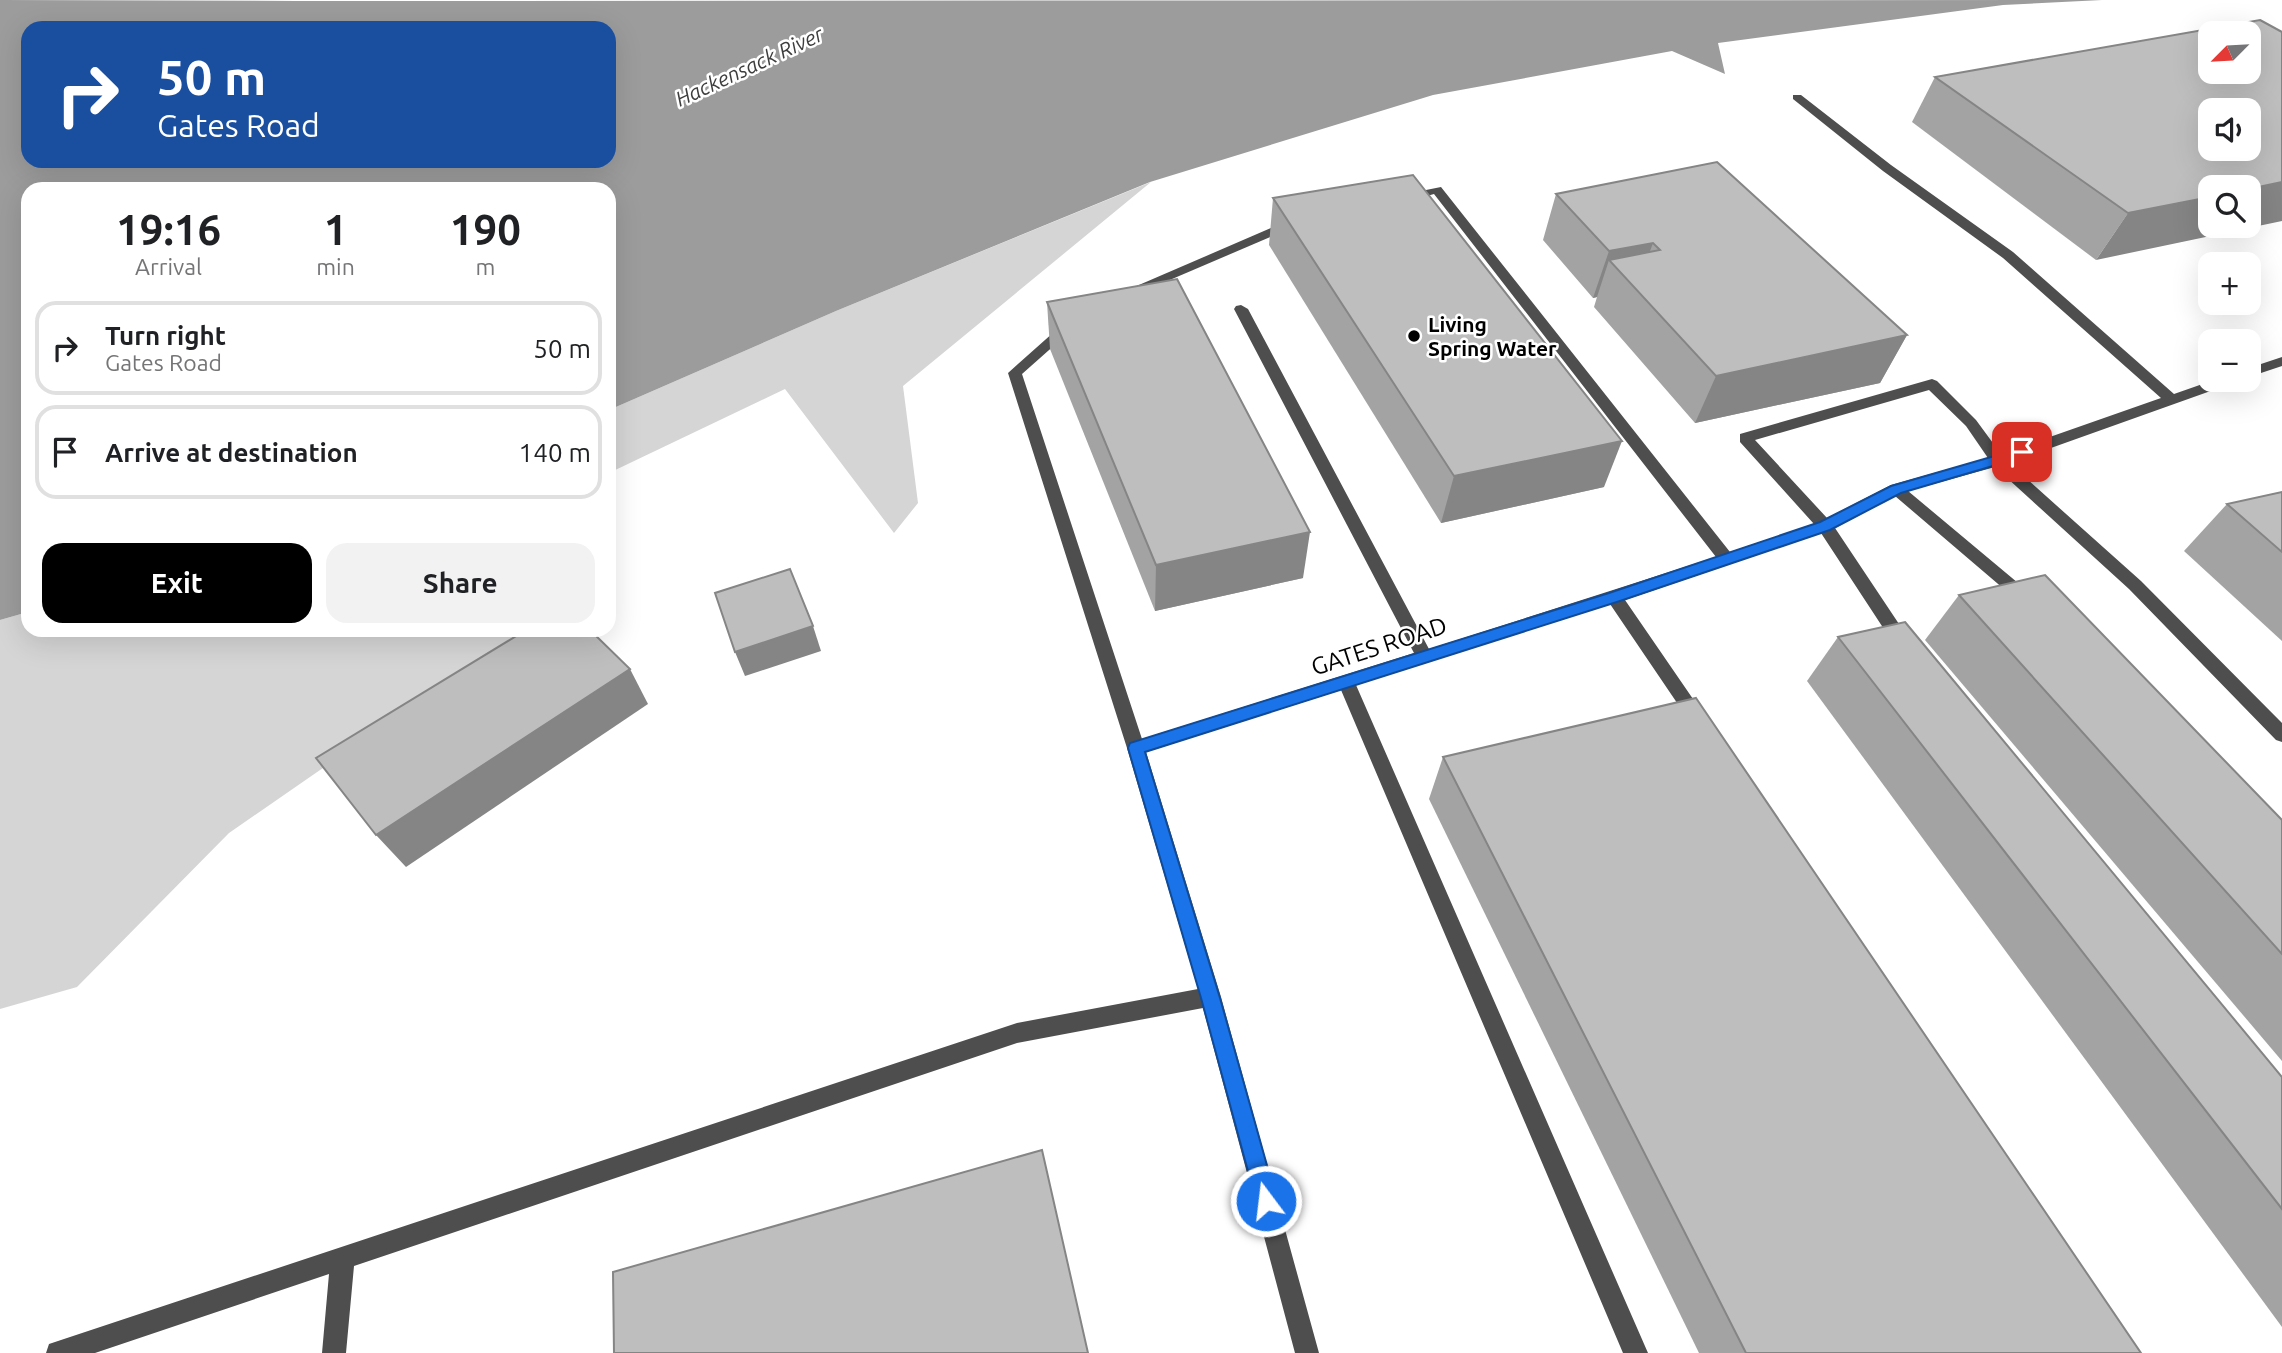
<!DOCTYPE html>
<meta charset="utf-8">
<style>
body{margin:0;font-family:Ubuntu,sans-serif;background:#f2f2f2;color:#202124;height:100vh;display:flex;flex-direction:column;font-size:26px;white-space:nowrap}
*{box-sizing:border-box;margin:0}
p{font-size:23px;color:#757577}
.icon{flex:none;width:38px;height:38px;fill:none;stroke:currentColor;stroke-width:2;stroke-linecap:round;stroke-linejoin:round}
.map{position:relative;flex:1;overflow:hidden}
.details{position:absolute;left:21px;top:182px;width:595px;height:455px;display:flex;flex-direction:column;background:#fff;border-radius:21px;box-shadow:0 7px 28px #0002}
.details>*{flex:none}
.hud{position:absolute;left:21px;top:21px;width:595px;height:147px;border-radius:21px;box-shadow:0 7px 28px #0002;background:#1a4fa0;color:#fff;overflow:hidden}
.needle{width:46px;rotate:246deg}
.tools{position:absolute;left:2198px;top:21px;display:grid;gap:14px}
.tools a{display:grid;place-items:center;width:63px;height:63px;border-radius:14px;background:#fff;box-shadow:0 7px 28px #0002;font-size:35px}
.pin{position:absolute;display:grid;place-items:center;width:60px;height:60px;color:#fff;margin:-30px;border-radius:14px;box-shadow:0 4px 10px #0006}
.me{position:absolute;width:77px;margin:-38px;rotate:345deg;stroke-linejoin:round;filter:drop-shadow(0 0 5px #0008)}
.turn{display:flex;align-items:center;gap:24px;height:147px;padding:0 21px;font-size:32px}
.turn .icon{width:91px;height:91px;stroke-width:2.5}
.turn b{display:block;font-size:49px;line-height:60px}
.eta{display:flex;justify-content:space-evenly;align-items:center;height:119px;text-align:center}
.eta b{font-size:42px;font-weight:600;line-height:49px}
.primary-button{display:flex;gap:14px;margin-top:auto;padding:14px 21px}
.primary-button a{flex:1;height:80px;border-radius:21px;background:#000;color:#fff;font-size:28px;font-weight:600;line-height:80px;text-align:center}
.primary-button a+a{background:#f2f2f2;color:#202124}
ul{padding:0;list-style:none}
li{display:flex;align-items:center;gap:21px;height:94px;margin:0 14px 10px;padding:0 7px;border:4px solid #e0e0e0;border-radius:21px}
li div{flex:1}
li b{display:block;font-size:26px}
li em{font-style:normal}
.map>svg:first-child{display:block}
</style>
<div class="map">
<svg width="2282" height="1353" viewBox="0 0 2282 1353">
<rect width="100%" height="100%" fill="#fff"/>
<g fill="#d5d5d5">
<path d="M1151 182 903 386 918 503 894 533 785 389 609 473V410L836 311Z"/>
<path d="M28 612V630H518V633L229 833 77 987 0 1009V620Z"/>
</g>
<path fill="#9c9c9c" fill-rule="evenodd" d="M0 0 297 1 2102 0 2003 5 1718 43 1725 74 1672 51 1433 95 1150 182 836 311 609 410V189H28V612L0 620ZM28 28H609V161H28Z"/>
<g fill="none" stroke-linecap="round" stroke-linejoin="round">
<g fill="#4e4e4e" fill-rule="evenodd">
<path d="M1793 95H1801L1891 165 2013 252 2174 394 2214 380H2235L2233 383 2009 463 2141 581 2282 723V742L2276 740 2129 589 1995 467 1908 491 2030 593 2032 597 2030 601H2018L1895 496 1835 528 1909 639 1912 644 1909 649H1897L1821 533 1625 600 1704 715 1707 720 1704 725H1692L1610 604 1356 685 1648 1353H1623L1341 690 1146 752 1221 997 1319 1353H1295L1203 1008 1017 1043 354 1266 346 1353H322L329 1274 95 1353H46L49 1344 58 1341 1017 1023 1198 989 1127 748 1008 373 1063 324H1073L1075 327 1022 374 1142 739 1414 653 1234 309 1236 306 1241 305 1248 309 1429 649 1716 557 1434 194 1405 202 1401 201V195L1441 187 1730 552 1814 524 1740 442V434L1932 379 1937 381 1976 420 2001 454 2161 398 2003 258 1883 171 1793 99ZM1929 390 1966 426 1988 458 1891 485 1827 518 1755 440Z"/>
<path d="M1292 219 1298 223 1296 226 1130 297H1120L1118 294Z"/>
<path d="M2282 357V366L2249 377V368Z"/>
</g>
</g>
<g fill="#a3a3a3">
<path d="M2260 20 2096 260 1912 122 1935 77Z"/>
<path d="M1556 194 1907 335 1880 383 1695 423 1594 307 1597 297 1593 298 1543 240Z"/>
<path d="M1273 198 1604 487 1441 523 1269 245Z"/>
<path d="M1047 302 1303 578 1155 611 1050 349Z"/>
<path d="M2282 492V641L2184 551 2227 504Z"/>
<path d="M1959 595 2282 820V1061L1925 640Z"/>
<path d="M1838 637 2282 1077V1327L1807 681Z"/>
<path d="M1443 757 2141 1353H1699L1429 799Z"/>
</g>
<g fill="#858585">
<path d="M2282 182V221L2096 260 2128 213 2210 197V226H2249V189Z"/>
<path d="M1653 243 1636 289 1609 260 1597 297 1593 298 1609 251Z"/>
<path d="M1907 335 1880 383 1695 423 1716 376Z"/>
<path d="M1622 441 1604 487 1441 523 1454 476Z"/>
<path d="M1310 532 1303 578 1155 611 1156 565Z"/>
<path d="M813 626 821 651 745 676 735 652Z"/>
<path d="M630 669 648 704 406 867 376 835Z"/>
</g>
<g fill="#bebebe" stroke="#858585" stroke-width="2" fill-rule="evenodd">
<path d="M2260 20 2282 32V182L2249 189V187H2210V197L2128 213 1935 77ZM2210 33H2249V72H2210ZM2210 110H2249V149H2210Z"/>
<path d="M1717 162 1907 335 1716 376 1609 260 1660 250 1653 243 1609 251 1556 194Z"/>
<path d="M1413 175 1622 441 1454 476 1273 198Z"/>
<path d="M1177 279 1310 532 1156 565 1047 302Z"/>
<path d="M2282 492V552L2227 504Z"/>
<path d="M790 569 813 626 735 652 715 593Z"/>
<path d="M2045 575 2282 820V954L1959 595Z"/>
<path d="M1905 622 2282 1077V1209L1838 637Z"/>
<path d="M526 630H590L630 669 376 835 316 758Z"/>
<path d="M1696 698 2141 1353H1746L1443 757Z"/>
<path d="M1042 1150 1088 1353H614L613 1272Z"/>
</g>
<path fill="#1a73e8" stroke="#114b97" stroke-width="2" d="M2022 448 2027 449V456L1901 493 1830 530 1620 601 1145 752 1220 998 1277 1201 1273 1208 1266 1211 1258 1208 1201 998 1128 748 1130 743 1609 593 1820 522 1891 486Z"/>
<circle fill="#000" stroke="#fff" stroke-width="2.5" cx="1414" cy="336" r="7"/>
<g text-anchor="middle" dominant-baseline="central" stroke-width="5" stroke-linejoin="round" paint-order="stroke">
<g font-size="21" font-style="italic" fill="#3d3d3d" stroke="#fff">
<text transform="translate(749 66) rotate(-25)">Hackensack River</text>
</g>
<g font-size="21" font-weight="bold" fill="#000" stroke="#fff" text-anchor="start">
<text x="1428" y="324">Living<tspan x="1428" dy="24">Spring Water</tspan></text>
</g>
<g font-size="24" fill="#000" stroke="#fff">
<text transform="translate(1379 646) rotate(-18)">GATES ROAD</text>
</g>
</g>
</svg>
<div class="tools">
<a><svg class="needle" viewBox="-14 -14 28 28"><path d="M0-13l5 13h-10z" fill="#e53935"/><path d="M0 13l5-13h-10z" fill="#757577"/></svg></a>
<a><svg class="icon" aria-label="sound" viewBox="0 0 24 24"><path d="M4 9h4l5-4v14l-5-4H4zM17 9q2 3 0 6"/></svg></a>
<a><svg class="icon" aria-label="search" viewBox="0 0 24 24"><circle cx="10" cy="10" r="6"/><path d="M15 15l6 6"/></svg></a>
<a>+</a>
<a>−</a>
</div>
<div class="pin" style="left:2022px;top:452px;background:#d93025"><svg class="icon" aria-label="arrive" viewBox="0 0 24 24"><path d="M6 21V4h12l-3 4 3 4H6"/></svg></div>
<svg class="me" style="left:1266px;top:1201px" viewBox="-20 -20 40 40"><circle r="17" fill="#1a73e8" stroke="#fff" stroke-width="3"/><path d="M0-11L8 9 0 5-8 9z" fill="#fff"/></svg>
<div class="hud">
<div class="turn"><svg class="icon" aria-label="right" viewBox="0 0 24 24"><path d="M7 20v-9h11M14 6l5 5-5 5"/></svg><div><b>50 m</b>Gates Road</div></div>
</div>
<section class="details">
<div class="eta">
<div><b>19:16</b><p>Arrival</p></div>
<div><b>1</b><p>min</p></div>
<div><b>190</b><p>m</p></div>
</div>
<ul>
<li><svg class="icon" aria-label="right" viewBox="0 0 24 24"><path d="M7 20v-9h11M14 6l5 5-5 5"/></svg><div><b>Turn right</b><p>Gates Road</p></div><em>50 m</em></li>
<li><svg class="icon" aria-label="arrive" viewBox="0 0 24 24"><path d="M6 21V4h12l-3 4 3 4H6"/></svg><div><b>Arrive at destination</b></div><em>140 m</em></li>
</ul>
<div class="primary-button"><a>Exit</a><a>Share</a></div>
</section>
</div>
